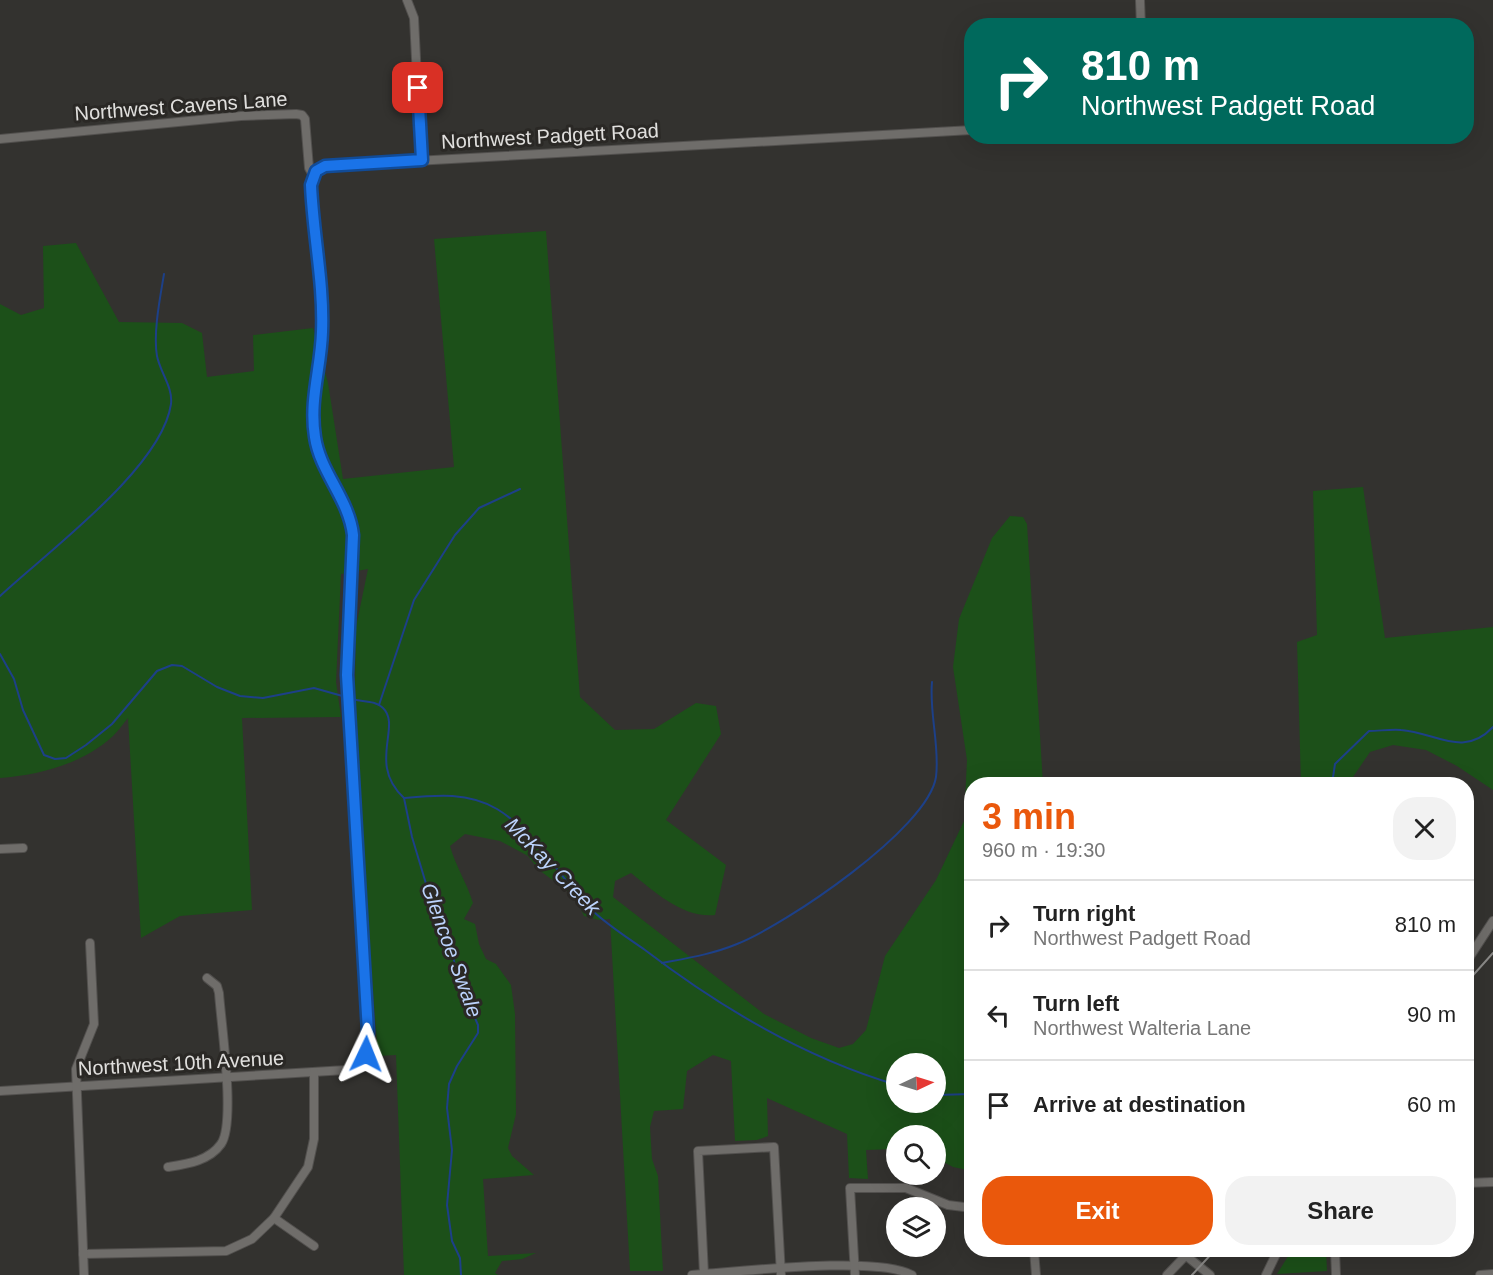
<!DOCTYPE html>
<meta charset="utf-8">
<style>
body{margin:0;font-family:Helvetica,sans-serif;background:#f2f2f2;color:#222;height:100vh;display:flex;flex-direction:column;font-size:22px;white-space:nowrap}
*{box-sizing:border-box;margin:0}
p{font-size:20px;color:#767676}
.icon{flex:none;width:33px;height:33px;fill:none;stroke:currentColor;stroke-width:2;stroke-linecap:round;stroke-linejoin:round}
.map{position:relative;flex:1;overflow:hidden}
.details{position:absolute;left:964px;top:777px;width:510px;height:480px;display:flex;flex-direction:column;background:#fff;border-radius:24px;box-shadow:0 6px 24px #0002}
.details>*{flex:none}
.guide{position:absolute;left:964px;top:18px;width:510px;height:126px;border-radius:24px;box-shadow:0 6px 24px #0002;background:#00695c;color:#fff;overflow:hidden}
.needle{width:39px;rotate:86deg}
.tools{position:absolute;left:886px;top:1053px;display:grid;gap:12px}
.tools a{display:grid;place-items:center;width:60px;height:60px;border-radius:50%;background:#fff;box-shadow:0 6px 24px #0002;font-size:30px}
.pin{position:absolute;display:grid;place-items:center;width:51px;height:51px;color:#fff;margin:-26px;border-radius:12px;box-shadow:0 3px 9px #0006}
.me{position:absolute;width:66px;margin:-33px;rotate:2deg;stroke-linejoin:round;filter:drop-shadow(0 0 4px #0008)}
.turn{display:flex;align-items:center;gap:21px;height:126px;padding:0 18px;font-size:27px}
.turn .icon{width:78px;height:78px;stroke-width:2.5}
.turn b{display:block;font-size:42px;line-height:51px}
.round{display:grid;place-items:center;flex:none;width:63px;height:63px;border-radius:24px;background:#f2f2f2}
.head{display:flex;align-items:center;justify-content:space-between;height:102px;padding:0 18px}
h1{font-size:36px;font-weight:700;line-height:45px;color:#ea580c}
.action{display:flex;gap:12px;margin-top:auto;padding:12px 18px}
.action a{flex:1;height:69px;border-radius:24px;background:#ea580c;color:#fff;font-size:24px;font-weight:700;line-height:69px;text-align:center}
.action a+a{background:#f2f2f2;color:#222}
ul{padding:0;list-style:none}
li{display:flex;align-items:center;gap:18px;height:90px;padding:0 18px;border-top:2px solid #e0e0e0}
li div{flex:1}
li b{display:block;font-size:22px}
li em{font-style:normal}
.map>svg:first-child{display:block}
</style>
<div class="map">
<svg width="1493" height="1275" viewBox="0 0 1493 1275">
<rect width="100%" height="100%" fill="#33322f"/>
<g fill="#1c5019" fill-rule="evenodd">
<path d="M546 231 580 697 615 730 654 729 696 703 716 706 721 734 666 820 726 865 715 915C682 918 655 892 631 873L615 881 613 897 764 1014 811 1038 839 1048 853 1044 866 1030 885 956 936 880 964 821 967 760 953 667 959 619 992 538 1010 516 1023 517 1027 524 1043 784H972V1171L953 1167 936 1158V1136H897V1149L866 1150 868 1179 849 1178 847 1134 767 1098 768 1136 757 1140 735 1141 731 1061 713 1055 687 1071 683 1109 654 1111 650 1127 652 1159 658 1176 663 1271H630L610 919 599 920 584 916 578 903 566 890 539 870 528 856 500 841 465 834 450 846C456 867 467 883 473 903L464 919 475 924 479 944 486 959 496 964 511 985 515 1014 516 1114 508 1148 512 1156 534 1175 483 1179 488 1256 536 1253 522 1259 502 1261 495 1273 498 1275H404L396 1055 378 1056 365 885 355 685 356 627 368 569 341 574 336 682 341 717 242 718 252 910 180 916 141 938 128 718C123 724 118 731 113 736 83 764 39 775 0 778V304L21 315 44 308 43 246 76 243 119 322 182 323 202 333 207 377 254 371 253 335 313 328 328 383 343 479 454 467 434 239ZM897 1064H936V1102H897Z"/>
<path d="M1363 487 1385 638 1493 627V790L1457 766 1426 750 1393 745 1370 752 1353 777 1357 784H1301L1297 642 1317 635 1313 491Z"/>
<path d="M1292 1250H1326L1327 1271 1277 1274Z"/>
</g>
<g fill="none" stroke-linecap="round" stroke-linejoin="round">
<g stroke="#1d4088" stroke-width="2">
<path d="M0 596C47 552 162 468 171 404 173 387 160 372 157 356 153 333 160 298 164 274"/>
<path d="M0 654 14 679 23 710 44 755 55 759 66 758 86 745 112 724 157 671 172 665 182 666 217 687 240 696 263 698 314 688 346 697"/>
<path d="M352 699C362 702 375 700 383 708 402 726 367 764 404 798 437 795 468 792 497 809 534 831 562 881 594 912 609 926 628 938 645 950 721 1008 805 1058 897 1085"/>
<path d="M379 705 414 600 455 535 479 508 520 489"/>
<path d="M1332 784 1335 764 1369 731C1379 731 1391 729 1401 730 1435 732 1463 759 1493 727"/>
<path d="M404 798 412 837 436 917 451 941 456 974 478 1025V1033L457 1066 449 1084 447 1108 452 1150 447 1205 452 1241 460 1258 461 1275"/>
<path d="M662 963C688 958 713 954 737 944 785 925 928 829 936 777 940 746 929 713 932 682"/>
<path d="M936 1095 972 1094"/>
</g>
<defs>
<g id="minor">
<path d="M407 0 414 18 421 160"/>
<path d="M1140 0 1141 26"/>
<path d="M0 139 241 116 296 114 302 115 305 119 309 168 313 175"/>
<path d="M0 849 23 848"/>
<path d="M1467 961 1493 921"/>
<path d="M0 1091 346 1070C366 1067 368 1050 368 1032L347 675 353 535C349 497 319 470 314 433 310 398 321 366 322 332 324 287 315 240 311 195 311 182 311 171 325 166L972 130"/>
<path d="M168 1167C187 1164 209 1161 221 1144 236 1123 221 1023 219 993L217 986 207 978"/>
<path d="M1467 1183 1493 1182"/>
<path d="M274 1218 314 1246"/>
<path d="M1034 1250 1036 1275"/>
<path d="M1179 1250 1210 1275"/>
<path d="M1335 1250 1336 1275"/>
<path d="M83 1254 226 1251 252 1239 274 1218 308 1167 314 1139V1072"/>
<path d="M704 1274 698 1151 774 1147 781 1275"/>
<path d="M84 1275 76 1069 94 1024 90 943"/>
<path d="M692 1275C739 1272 876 1255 912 1275"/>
<path d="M855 1275 850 1188H906L948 1205 972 1208"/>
<path d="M1167 1275 1191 1250"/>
<path d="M1266 1275 1278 1250"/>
<path d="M1480 1275 1493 1274"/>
</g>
</defs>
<use href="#minor" stroke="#52504e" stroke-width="10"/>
<use href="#minor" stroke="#6f6d6a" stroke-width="8"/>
<g stroke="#8b8a88" stroke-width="2">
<path d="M1467 982 1493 953"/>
<path d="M1192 1275 1215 1250"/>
</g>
</g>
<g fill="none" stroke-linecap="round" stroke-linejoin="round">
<defs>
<path id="route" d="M366 1054 368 1032 347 675 353 535C349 499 320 472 315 437 309 400 321 368 322 332 324 283 313 234 311 185L316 171 325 166 422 160 418 88"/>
</defs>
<use href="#route" stroke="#114b97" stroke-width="15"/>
<use href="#route" stroke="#1a73e8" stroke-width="10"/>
</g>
<g text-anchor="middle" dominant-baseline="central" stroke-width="6" stroke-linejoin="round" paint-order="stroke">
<g font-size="20" fill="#e0dfdd" stroke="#2a2825">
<text transform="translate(181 106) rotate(-4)">Northwest Cavens Lane</text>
<text transform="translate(550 136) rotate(-3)">Northwest Padgett Road</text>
<text transform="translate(181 1063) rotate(-3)">Northwest 10th Avenue</text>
</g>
<g font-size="21" font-style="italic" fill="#bcd3fc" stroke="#2a2825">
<text transform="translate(553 866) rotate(46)">McKay Creek</text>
<text transform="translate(452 950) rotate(70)">Glencoe Swale</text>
</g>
</g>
</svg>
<div class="tools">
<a><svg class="needle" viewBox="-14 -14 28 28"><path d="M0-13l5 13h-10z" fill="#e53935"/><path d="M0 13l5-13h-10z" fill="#767676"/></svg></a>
<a><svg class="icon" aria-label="search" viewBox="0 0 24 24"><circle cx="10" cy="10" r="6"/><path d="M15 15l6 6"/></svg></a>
<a><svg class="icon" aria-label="layers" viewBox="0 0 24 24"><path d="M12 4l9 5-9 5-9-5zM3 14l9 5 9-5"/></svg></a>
</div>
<div class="pin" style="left:418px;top:88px;background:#d93025"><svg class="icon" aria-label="arrive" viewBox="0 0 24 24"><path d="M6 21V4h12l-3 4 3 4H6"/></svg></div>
<svg class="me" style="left:366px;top:1054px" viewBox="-20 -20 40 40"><path d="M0-17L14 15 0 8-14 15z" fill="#1a73e8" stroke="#fff" stroke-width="4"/></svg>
<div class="guide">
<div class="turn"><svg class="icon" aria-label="right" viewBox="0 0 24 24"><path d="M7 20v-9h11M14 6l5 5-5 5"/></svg><div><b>810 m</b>Northwest Padgett Road</div></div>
</div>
<section class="details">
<div class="head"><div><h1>3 min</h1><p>960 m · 19:30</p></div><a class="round"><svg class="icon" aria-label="close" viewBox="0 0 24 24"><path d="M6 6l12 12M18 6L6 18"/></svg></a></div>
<ul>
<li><svg class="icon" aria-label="right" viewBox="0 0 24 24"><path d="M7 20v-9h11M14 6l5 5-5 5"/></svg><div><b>Turn right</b><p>Northwest Padgett Road</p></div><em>810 m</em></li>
<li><svg class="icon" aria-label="left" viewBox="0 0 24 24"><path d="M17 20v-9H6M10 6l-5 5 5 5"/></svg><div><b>Turn left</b><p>Northwest Walteria Lane</p></div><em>90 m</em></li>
<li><svg class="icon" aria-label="arrive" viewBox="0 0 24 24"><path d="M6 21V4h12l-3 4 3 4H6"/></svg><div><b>Arrive at destination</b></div><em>60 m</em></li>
</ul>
<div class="action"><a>Exit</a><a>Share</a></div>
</section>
</div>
